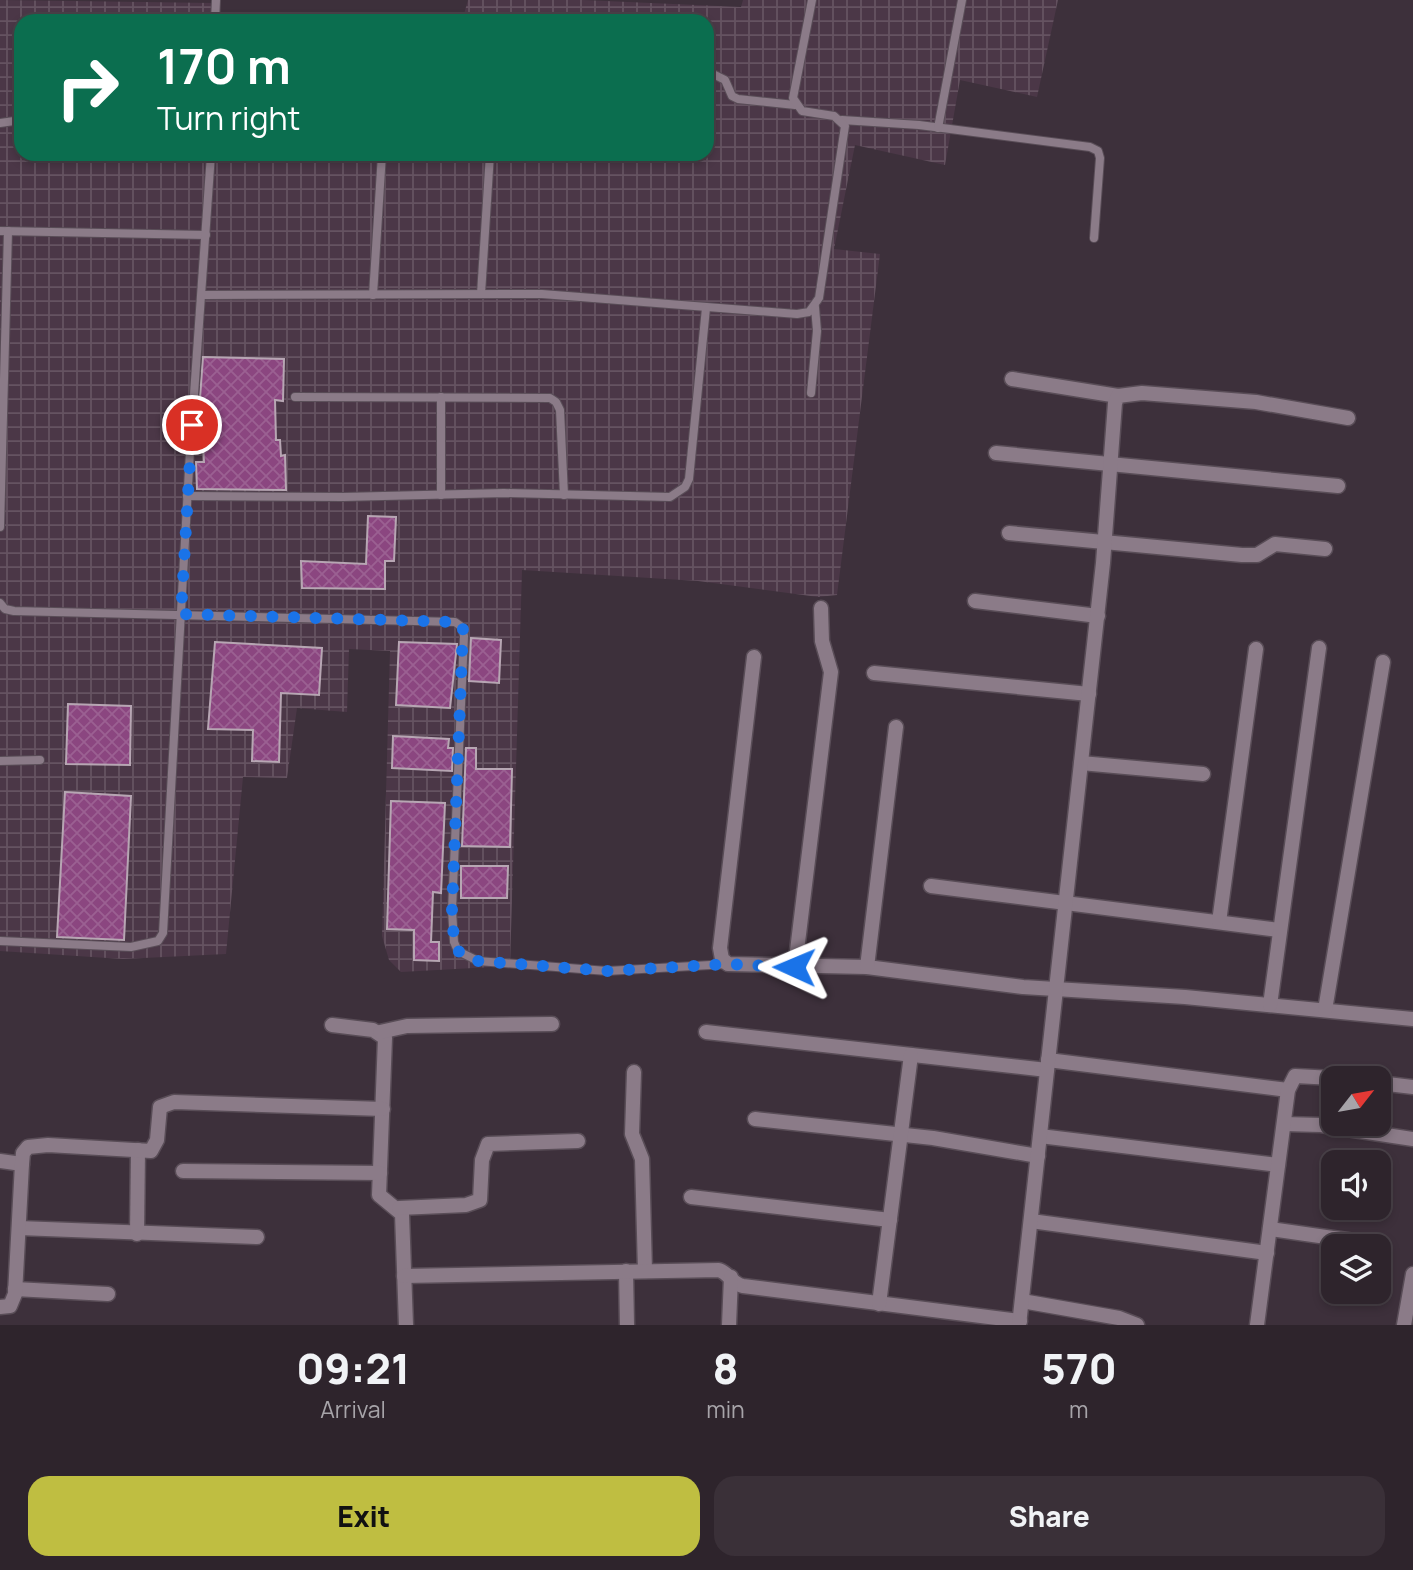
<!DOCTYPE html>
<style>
body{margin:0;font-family:Manrope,sans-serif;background:#3a3038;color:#f1f3f6;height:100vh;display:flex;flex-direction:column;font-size:26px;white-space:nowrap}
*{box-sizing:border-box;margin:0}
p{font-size:23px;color:#a7a4a9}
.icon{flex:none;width:38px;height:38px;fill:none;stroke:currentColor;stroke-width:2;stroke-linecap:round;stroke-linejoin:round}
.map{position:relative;height:1325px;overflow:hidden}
.sheet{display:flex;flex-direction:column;background:#2e242c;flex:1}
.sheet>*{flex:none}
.banner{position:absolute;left:14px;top:14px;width:700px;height:147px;border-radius:21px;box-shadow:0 4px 10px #0003,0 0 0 2px #494148;background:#0b6e4f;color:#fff;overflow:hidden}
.needle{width:46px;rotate:59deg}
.controls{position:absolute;left:1321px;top:1066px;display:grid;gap:14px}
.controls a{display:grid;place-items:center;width:70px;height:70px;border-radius:14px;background:#2e242c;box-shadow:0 4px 10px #0003,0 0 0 2px #494148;font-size:35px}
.pin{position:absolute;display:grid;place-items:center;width:60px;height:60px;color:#fff;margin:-30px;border:4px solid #fff;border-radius:50%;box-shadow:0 2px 7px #0007}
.me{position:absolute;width:77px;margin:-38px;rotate:271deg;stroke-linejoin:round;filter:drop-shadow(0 0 5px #0008)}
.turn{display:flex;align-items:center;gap:24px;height:147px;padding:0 28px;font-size:32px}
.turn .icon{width:91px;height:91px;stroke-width:2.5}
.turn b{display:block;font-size:49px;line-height:60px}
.eta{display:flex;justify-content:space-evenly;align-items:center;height:119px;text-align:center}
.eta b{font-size:42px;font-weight:800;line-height:49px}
.button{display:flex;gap:14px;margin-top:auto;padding:14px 28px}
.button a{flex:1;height:80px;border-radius:21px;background:#bfbe41;color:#111;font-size:28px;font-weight:800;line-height:80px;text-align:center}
.button a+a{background:#3a3038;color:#f1f3f6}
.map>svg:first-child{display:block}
</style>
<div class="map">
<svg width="1413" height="1325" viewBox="0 0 1413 1325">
<defs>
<pattern id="industrial-grid" width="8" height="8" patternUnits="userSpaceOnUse" patternTransform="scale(1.75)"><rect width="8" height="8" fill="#4b3747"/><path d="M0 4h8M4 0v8" fill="none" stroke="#655361"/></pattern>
<pattern id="building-cross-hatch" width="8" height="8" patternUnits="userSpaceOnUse" patternTransform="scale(1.75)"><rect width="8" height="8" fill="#8b4680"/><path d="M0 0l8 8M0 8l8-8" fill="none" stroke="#9b6092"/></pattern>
</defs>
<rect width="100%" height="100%" fill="#3d303b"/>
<path fill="url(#industrial-grid)" d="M0 0 213 3 214 21H21V154H707V21H462L468 0H583L741 7 743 0H1058L1037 97 960 80 945 165 855 145 834 249 880 254 837 595 818 597 698 581 522 570 510 966 401 972 389 960 382 936 390 651 349 649 347 712 297 708 287 778 243 777 226 954 123 959 0 951Z"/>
<g fill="url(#building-cross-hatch)" stroke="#b7a6b3" stroke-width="2">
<path d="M203 357 284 359 283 401 275 400 276 440H280L281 456 285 455 286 490 197 489 196 462H204L200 398Z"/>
<path d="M368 516 396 517 394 561H385V589L302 588 301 561 366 564Z"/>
<path d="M471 638 501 640 499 683 469 681Z"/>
<path d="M215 642 322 648 319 695 281 693 279 762 252 761 253 730 208 729Z"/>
<path d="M399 642 457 644 450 708 396 705Z"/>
<path d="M68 704 131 706 130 765 66 764Z"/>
<path d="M393 736 449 739 448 748H453L452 771 392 768Z"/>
<path d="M466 748H476V769H512L510 847 462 846Z"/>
<path d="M65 792 131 796 124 940 57 937Z"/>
<path d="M391 801 445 803 441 893 433 892 431 942H439V961L414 960V930L387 929Z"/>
<path d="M461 866H508L507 898H461Z"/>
</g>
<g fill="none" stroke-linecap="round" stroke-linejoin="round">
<defs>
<g id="service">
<path d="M215 21 216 0"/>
<path d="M707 71 725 80 732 96 738 99 795 105"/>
<path d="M842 120 919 125 1090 147 1098 151 1100 158 1094 238"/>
<path d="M0 123 21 120"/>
<path d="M938 128 962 0"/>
<path d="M0 231 206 235"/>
<path d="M481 294 490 154"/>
<path d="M202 295 542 294 797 314 809 312 819 298 845 126 834 116 802 111 793 98 812 0"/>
<path d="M373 295 382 154"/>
<path d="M811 393 817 331 815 307"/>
<path d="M295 397 550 398 556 402 560 410 564 495"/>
<path d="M441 397V495"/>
<path d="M187 496 343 497 504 493 670 497 685 487 689 479 706 308"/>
<path d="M0 527 8 231"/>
<path d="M0 603 5 609 14 611 455 622 462 627 464 636 452 910 454 942 458 951 478 961 607 971 728 964"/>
<path d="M0 761 40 760"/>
<path d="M0 941 131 947 158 941 163 933 190 451 211 154"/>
</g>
<g id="minor">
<path d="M1012 379 1118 396"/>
<path d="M996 453 1338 486"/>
<path d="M1009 533 1242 555H1257L1275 544 1325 549"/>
<path d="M975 601 1098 616"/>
<path d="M754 657 720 948 722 959 728 964 867 967 1023 987 1185 997 1413 1019"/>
<path d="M874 673 1089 694"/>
<path d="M1081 763 1203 774"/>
<path d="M931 886 1279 930"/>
<path d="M1219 922 1256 649"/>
<path d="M795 967 831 672 822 641 821 608"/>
<path d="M867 967 896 727"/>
<path d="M1270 1005 1319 648"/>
<path d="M1325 1010 1383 662"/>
<path d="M332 1025 373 1030 385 1038 379 1195 402 1214 406 1325"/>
<path d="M380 1032 407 1026 552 1024"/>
<path d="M706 1032 1047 1070"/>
<path d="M1048 1060 1288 1090"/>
<path d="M634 1072 632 1134 642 1159 645 1271"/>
<path d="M1379 1083 1413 1087"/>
<path d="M755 1119 933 1138 1038 1156"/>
<path d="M1284 1124 1321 1125 1413 1139"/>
<path d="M1040 1136 1278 1165"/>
<path d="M0 1161 22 1164"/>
<path d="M183 1171 380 1173"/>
<path d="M691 1197 890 1220"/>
<path d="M399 1208 466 1205 480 1200 482 1160 488 1144 578 1141"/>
<path d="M1031 1221 1267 1253"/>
<path d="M19 1228 257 1237"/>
<path d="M1270 1229 1382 1245"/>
<path d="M137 1234 138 1150"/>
<path d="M626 1271 627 1325"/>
<path d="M404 1276 719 1270C730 1274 732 1284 743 1286L1020 1321"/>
<path d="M15 1289 108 1294"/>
<path d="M1022 1301 1119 1318 1137 1325"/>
<path d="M879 1304 911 1055"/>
<path d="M0 1307 10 1306 15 1294 22 1164 23 1153 28 1147 48 1145 151 1151 157 1140 160 1107 174 1102 383 1109"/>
<path d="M729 1325 731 1277"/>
<path d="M1019 1325 1103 563 1115 403 1118 396 1142 393 1256 402 1348 418"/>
<path d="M1257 1325 1288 1090 1295 1076 1334 1078"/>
<path d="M1404 1325 1413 1274"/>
</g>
</defs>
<use href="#service" stroke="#594d57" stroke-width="10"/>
<use href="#minor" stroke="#594d57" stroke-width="17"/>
<use href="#service" stroke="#8b7b88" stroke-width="8"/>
<use href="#minor" stroke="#8b7b88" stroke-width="14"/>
</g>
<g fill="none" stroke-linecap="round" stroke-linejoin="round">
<path stroke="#1a73e8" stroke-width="12" stroke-dasharray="0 21.6" d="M192 425 181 614 456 622 463 627 452 910 454 942 458 951 478 961 607 971 728 964 794 967"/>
</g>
</svg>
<div class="controls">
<a><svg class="needle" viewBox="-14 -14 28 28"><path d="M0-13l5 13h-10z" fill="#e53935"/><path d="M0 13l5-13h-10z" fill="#a7a4a9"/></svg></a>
<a><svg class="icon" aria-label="sound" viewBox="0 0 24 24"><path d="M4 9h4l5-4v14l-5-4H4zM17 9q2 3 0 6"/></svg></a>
<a><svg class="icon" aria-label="layers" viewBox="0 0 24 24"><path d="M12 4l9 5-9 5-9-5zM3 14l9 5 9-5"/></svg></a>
</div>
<div class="pin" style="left:192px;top:425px;background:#d93025"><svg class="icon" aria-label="arrive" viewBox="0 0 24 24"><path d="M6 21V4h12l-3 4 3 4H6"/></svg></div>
<svg class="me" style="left:794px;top:967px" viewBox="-20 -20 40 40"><path d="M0-17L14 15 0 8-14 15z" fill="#1a73e8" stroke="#fff" stroke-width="4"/></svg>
<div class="banner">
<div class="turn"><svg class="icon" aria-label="right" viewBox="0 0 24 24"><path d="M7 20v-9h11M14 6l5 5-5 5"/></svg><div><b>170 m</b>Turn right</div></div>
</div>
</div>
<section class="sheet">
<div class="eta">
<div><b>09:21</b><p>Arrival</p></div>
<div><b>8</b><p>min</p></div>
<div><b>570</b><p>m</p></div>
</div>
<div class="button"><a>Exit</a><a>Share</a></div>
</section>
